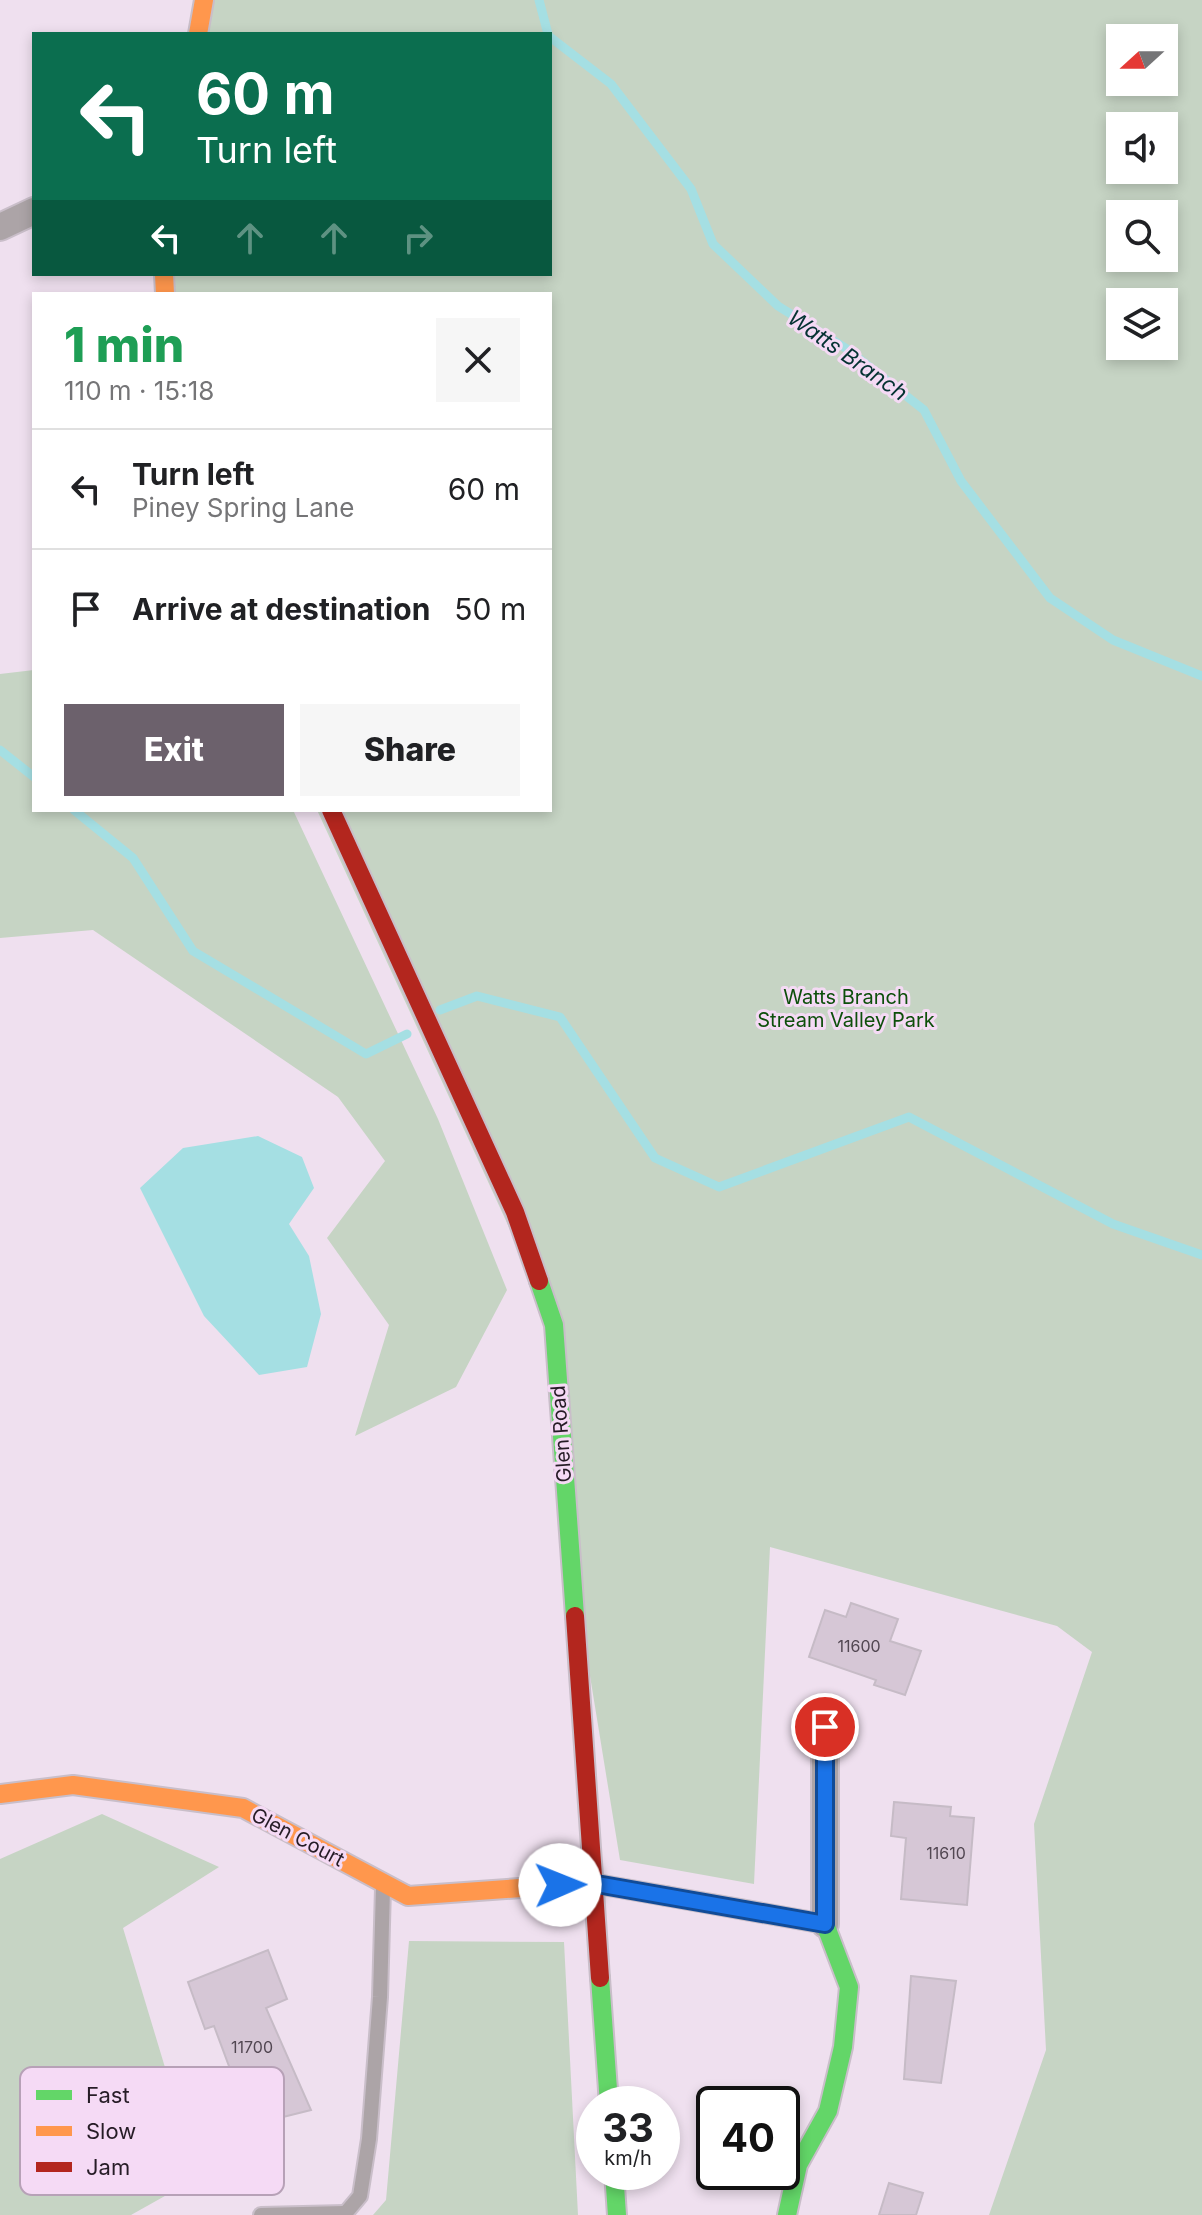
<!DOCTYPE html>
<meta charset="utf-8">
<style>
body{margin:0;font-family:Inter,sans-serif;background:#f6f6f6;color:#202124;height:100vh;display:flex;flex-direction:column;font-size:30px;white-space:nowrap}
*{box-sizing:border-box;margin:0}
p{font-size:26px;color:#757577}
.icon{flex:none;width:44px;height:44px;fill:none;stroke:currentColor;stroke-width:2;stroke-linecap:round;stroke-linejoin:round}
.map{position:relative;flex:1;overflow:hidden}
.panel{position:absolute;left:32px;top:292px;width:520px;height:520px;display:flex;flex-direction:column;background:#fff;border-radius:0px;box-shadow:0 4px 12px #0003}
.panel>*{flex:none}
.banner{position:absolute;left:32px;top:32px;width:520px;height:244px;border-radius:0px;box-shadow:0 4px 12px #0003;background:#0b6e4f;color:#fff;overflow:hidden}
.needle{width:52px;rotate:249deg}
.fabs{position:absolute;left:1106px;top:24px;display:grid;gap:16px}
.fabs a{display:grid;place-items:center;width:72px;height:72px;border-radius:0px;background:#fff;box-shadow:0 4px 12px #0003;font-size:40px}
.speed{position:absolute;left:576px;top:2086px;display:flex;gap:16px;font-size:40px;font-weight:700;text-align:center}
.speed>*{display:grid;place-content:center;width:104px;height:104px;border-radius:50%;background:#fff;box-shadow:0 4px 12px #0003;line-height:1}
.speed small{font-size:20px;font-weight:400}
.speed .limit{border:4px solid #111;border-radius:12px;background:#fff;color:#111}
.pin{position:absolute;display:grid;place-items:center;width:68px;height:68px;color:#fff;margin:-34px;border:4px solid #fff;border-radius:50%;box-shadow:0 2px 8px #0007}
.me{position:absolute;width:88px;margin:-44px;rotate:89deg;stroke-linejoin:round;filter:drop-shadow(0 0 6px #0008)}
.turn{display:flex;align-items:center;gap:28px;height:168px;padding:0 32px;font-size:36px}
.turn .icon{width:104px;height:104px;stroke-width:2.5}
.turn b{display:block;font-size:56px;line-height:68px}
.lanes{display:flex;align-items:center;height:76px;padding:0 32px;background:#0003;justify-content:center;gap:40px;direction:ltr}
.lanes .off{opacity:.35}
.round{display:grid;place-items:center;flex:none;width:84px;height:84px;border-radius:0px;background:#f6f6f6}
.overview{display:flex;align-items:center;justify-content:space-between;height:136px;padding:0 32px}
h1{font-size:48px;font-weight:800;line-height:60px;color:#1e9e55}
.primary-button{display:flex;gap:16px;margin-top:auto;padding:16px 32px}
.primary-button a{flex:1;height:92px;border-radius:0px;background:#6c616c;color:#fff;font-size:32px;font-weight:800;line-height:92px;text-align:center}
.primary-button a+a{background:#f6f6f6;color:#202124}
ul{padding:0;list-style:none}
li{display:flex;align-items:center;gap:24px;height:120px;padding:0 32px;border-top:2px solid #e0e0e0}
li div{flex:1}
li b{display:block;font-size:30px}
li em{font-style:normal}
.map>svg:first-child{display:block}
</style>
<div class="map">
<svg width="1202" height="2215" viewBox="0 0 1202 2215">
<rect width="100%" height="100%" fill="#efe0ef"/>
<g fill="#c6d4c4" fill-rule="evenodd">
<path d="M204 0H1202V2215H989L1046 2050 1034 1824 1092 1652 1057 1626 770 1547 754 1884 620 1860 569 1547 554 1325 317 810H550V294H165L164 274H550V34H198ZM1120 38H1164V82H1120ZM1120 126H1164V170H1120ZM1120 214H1164V258H1120ZM1120 302H1164V346H1120Z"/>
<path d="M34 670V810H293L438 1119 507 1290 456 1387 355 1436 389 1325 327 1238 385 1161 338 1097 93 930 0 938V674Z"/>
<path d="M102 1814 219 1867 123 1928 170 2084 213 2169 131 2215H0V1859Z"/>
<path d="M409 1941 564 1942 578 2215H373L386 2200Z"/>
</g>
<path fill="#a5dfe3" d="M258 1136 302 1157 314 1188 289 1224 309 1256 321 1314 307 1367 259 1375 204 1316 140 1188 183 1148Z"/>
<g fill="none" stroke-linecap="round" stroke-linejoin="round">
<g stroke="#a5dfe3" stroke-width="9">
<path d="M539 0 548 34"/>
<path d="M550 37 611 84 691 189 713 244 778 306 847 349 924 410 961 481 1050 598 1113 640 1202 676"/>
<path d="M0 750 34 777"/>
<path d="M74 810 133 858 193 951 366 1054 407 1034"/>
<path d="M440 1010 477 996 560 1017 655 1158 719 1187 909 1117 1113 1224 1202 1255"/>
</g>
</g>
<g fill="#d6c7d6" stroke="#c6bbc6" stroke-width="2">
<path d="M851 1603 898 1619 890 1641 921 1651 905 1695 874 1685 876 1680 809 1657 825 1610 846 1617Z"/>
<path d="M894 1802 951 1807 950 1816 974 1818 967 1905 901 1899 906 1838 891 1836Z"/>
<path d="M268 1950 287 1999 266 2008 311 2110 251 2125 214 2026 205 2029 188 1982Z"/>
<path d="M911 1976 956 1981 941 2083 904 2079Z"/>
<path d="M889 2183 923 2193 916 2215H879Z"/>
</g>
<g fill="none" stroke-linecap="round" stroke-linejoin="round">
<defs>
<g id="lane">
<path d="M261 2215 345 2213"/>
<path d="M344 2215 360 2196 369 2139 380 1997 383 1888"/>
</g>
<g id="street">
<path d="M0 227 34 211"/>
<path d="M825 1924V1727"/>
</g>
<g id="fast">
<path d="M539 1281 554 1325 575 1616"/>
<path d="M666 1896 825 1924 849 1987 843 2047 828 2111 798 2165 787 2215"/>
<path d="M600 1978 609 2104"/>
<path d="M614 2172 617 2215"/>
</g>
<g id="slow">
<path d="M198 34 204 0"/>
<path d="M164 274 165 294"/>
<path d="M0 1794 73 1785 243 1808 408 1896 591 1883 666 1896"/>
</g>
<g id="jam">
<path d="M331 810 515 1212 539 1281"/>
<path d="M575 1616 600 1978"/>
</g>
</defs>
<use href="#lane" stroke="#c9bec9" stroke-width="18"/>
<use href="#street" stroke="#c9bec9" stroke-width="30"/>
<use href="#fast" stroke="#c9bec9" stroke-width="22"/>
<use href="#slow" stroke="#c9bec9" stroke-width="22"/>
<use href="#jam" stroke="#c9bec9" stroke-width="22"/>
<use href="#lane" stroke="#aca4a7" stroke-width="14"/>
<use href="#street" stroke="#aca4a7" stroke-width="26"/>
<use href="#fast" stroke="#63d668" stroke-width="18"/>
<use href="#slow" stroke="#ff974d" stroke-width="18"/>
<use href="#jam" stroke="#b3261e" stroke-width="18"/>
</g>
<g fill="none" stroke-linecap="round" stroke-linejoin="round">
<defs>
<path id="route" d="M560 1885 591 1883 825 1924V1727"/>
</defs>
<use href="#route" stroke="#114b97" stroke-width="20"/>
<use href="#route" stroke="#1a73e8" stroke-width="14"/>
</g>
<g text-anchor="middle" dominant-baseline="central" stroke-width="6" stroke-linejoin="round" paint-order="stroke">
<g font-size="16" fill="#524752">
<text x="859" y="1646">11600</text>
<text x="946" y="1853">11610</text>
<text x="252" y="2047">11700</text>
</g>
<g font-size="20" fill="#0d4f0b" stroke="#f5daf5">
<text x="846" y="997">Watts Branch<tspan x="846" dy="23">Stream Valley Park</tspan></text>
</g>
<g font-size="20" fill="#261c26" stroke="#f5daf5">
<text transform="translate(561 1434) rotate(-94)">Glen Road</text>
<text transform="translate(298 1837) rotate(28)">Glen Court</text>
</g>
<g font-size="22" font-style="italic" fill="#043232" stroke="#f5daf5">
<text transform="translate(848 355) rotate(35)">Watts Branch</text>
</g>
</g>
<rect x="20" y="2067" width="264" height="128" rx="12" fill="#f5daf5" stroke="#b7a1b7" stroke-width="2"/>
<rect x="36" y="2090" width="36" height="10" fill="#63d668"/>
<rect x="36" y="2126" width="36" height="10" fill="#ff974d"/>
<rect x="36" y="2162" width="36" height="10" fill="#b3261e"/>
<g font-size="22" fill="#261c26">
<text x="86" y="2103">Fast</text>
<text x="86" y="2139">Slow</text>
<text x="86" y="2175">Jam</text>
</g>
</svg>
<div class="fabs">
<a><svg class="needle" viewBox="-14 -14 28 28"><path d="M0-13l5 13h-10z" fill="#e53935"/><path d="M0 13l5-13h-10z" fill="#757577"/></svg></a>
<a><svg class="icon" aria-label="sound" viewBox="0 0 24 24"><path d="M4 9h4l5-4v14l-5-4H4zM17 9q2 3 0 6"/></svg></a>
<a><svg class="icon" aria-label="search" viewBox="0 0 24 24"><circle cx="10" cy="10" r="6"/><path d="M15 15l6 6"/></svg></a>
<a><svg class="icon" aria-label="layers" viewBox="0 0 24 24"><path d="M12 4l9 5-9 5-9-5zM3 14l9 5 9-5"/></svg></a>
</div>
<div class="speed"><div>33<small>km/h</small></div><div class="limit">40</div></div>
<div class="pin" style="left:825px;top:1727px;background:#d93025"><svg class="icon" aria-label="arrive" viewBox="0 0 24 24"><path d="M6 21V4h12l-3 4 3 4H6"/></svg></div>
<svg class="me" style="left:560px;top:1885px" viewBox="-20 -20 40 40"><circle r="19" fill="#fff"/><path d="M0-13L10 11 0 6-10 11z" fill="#1a73e8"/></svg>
<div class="banner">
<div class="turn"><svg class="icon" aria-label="left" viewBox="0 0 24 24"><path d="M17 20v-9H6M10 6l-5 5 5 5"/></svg><div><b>60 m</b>Turn left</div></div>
<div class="lanes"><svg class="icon" aria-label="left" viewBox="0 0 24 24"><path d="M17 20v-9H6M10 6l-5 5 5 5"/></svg><svg class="icon off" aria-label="ahead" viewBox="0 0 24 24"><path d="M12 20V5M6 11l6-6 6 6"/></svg><svg class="icon off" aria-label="ahead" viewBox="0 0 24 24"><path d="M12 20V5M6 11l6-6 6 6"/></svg><svg class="icon off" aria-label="right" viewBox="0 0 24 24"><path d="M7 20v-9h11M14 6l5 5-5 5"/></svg></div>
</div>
<section class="panel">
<div class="overview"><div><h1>1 min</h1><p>110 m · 15:18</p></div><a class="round"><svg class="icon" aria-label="close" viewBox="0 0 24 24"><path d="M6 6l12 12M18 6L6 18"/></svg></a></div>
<ul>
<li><svg class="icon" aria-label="left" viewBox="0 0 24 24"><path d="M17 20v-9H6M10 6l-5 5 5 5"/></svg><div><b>Turn left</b><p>Piney Spring Lane</p></div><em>60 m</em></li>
<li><svg class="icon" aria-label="arrive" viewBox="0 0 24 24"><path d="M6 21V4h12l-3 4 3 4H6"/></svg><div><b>Arrive at destination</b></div><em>50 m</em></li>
</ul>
<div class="primary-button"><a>Exit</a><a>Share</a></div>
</section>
</div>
